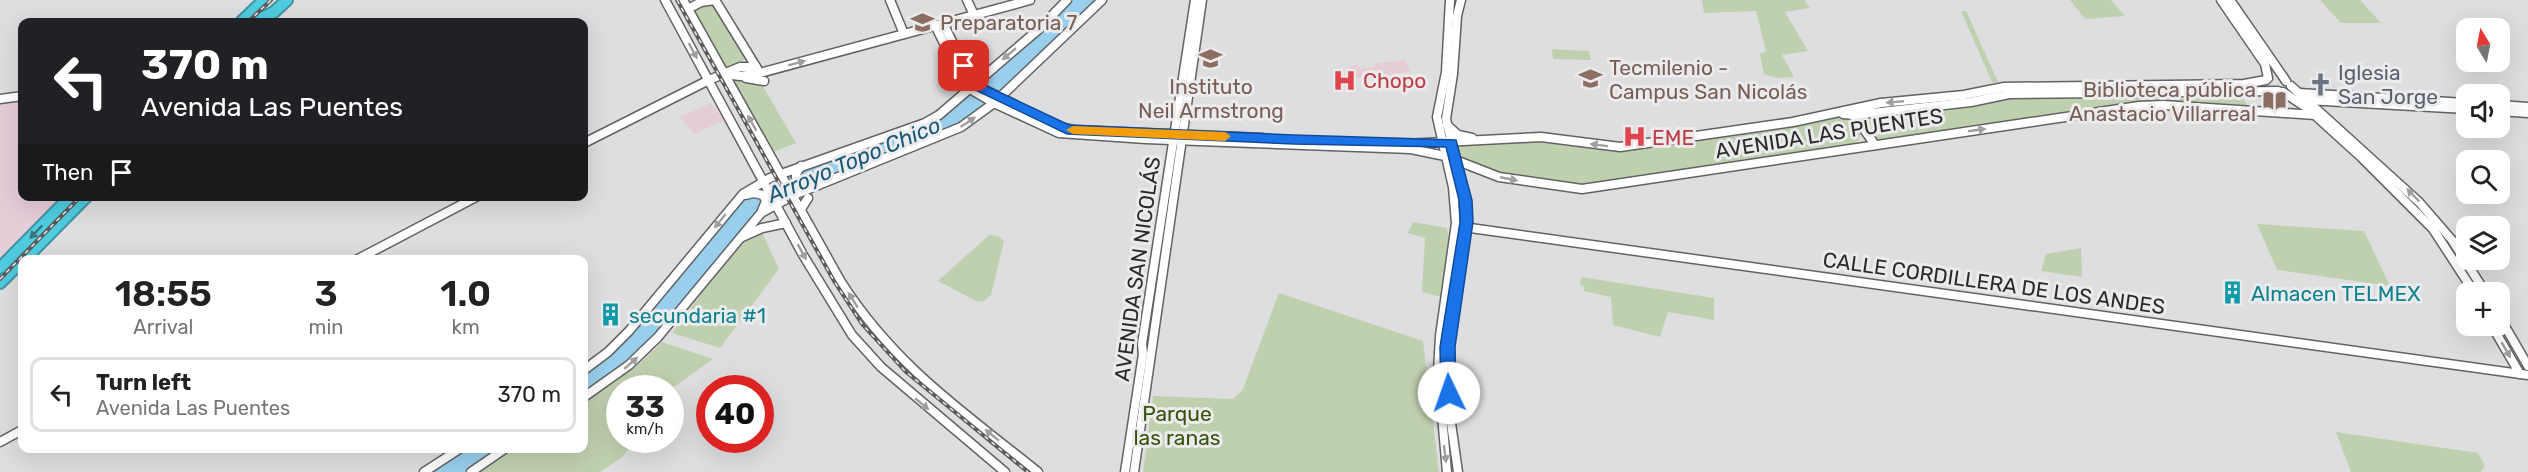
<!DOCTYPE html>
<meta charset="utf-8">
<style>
body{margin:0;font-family:Rubik,sans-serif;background:#f6f6f6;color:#222;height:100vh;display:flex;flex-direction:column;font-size:22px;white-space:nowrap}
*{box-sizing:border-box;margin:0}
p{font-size:20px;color:#767676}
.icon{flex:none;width:33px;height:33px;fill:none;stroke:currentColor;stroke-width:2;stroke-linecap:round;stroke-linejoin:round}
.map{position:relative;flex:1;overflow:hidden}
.sheet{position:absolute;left:18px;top:255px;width:570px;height:198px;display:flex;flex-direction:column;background:#fff;border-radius:12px;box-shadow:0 6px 24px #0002}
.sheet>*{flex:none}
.banner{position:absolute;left:18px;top:18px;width:570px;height:183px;border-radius:12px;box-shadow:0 6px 24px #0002;background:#202124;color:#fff;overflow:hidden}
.needle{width:39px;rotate:350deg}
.buttons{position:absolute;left:2456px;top:18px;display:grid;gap:12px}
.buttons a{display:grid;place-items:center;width:54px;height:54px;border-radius:12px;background:#fff;box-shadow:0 6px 24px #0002;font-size:30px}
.speed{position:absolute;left:606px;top:375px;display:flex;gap:12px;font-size:30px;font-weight:700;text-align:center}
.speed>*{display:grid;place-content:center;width:78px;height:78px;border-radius:50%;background:#fff;box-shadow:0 6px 24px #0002;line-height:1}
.speed small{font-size:15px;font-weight:400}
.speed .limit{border:9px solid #d22;background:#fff;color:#111}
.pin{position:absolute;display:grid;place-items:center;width:51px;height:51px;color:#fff;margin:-26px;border-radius:12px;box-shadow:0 3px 9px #0006}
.me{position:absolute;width:66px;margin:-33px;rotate:357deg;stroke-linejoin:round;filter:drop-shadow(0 0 4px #0008)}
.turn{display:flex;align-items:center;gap:21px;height:126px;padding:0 24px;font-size:27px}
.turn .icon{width:78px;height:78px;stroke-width:2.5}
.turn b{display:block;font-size:42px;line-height:51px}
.then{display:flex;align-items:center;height:57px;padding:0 24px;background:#0003;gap:12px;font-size:22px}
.eta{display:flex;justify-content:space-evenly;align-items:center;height:102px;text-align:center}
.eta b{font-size:36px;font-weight:600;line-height:42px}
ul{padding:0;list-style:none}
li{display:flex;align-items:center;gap:18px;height:75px;margin:0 12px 9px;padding:0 12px;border:3px solid #e0e0e0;border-radius:12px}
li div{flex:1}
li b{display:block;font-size:22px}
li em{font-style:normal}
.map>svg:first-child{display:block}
</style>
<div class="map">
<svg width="2528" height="472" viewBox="0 0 2528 472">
<rect width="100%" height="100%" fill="#dedee0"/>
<g fill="#e5cdd8">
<path d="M1405 60 1410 72 1351 79V66L1359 65 1360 69 1375 67 1374 64Z"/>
<path d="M22 101V196L62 197 0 258V103Z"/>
<path d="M711 103 725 120 694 134 680 117Z"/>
</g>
<g fill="#bfd0af">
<path d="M1702 0H1804L1810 8 1785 12 1808 51 1782 55 1794 77 1776 78 1764 74 1760 54 1766 51 1756 11 1704 13Z"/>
<path d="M2070 0H2111L2125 16 2085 19Z"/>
<path d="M2320 0H2360L2381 23H2341Z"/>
<path d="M714 3 746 57 741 63 726 69 693 10Z"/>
<path d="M1961 11H1966L1998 82H1992Z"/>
<path d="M1552 49 1589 51 1591 60 1553 59Z"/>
<path d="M743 78 760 81 796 143 773 152 734 80Z"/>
<path d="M2241 95 2249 108 2141 103 1879 141 1865 125V120L1869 116 1998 98Z"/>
<path d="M1846 116 1853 119 1861 134 1858 141 1848 146 1579 185 1496 172 1460 157 1458 148 1463 144 1542 140 1609 150H1630Z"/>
<path d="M1413 222 1447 228 1450 248 1441 297 1422 292 1425 238 1408 233Z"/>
<path d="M2257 224 2364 231 2390 286 2277 270Z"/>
<path d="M761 230 779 269 720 348 672 333 744 236Z"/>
<path d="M989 235 998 236 1004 241 991 295 984 301 978 302 938 281Z"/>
<path d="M2081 248 2082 277 2041 271 2046 254Z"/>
<path d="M1581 277 1714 298V320L1668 312 1660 337 1613 325 1611 297 1584 291 1585 287 1580 285Z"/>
<path d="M1279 293 1423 341 1439 472H1143L1153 396 1233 399 1243 389Z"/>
<path d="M662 342 713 359 671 389 620 388V440H636L621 458 600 472H477L512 449 584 448V401L637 366Z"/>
<path d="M2336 432 2478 453 2485 466 2481 472H2351Z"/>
</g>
<g fill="#98cfec">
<path d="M1067 0H1102L978 115 815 186 775 200 658 337 584 397V370L608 352 731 206 757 188 812 162 925 123Z"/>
<path d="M461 449H506L471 472H424Z"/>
</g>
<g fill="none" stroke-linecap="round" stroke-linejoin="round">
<defs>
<g id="secondary">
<path d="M665 0 803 255 852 335 881 367 1005 472"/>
<path d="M683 0 841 282C895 366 962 411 1038 472"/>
<path d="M715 0 758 70"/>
<path d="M890 0 904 34"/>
<path d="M967 0 974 15"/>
<path d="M2221 0 2265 64 2268 78"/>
<path d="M2230 0 2286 81"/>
<path d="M688 9 701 2 715 0"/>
<path d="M943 23 973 84 1059 127 1074 130 1263 138"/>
<path d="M935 25 965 86 994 103 1059 133 1146 139 1411 149 1445 156 1499 177 1582 189 2139 106 2163 105 2315 115"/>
<path d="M724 74 740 76 760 73 1030 0"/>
<path d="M746 78 764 81"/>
<path d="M2291 86 2419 202 2452 240 2485 292"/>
<path d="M2283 92 2307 108 2361 157 2433 229 2474 292"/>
<path d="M2299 93 2466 103"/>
<path d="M0 99 22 96"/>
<path d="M2307 100 2466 109"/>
<path d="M2499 105 2528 107"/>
<path d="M2499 111 2528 113"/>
<path d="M1843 114 1854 115 1971 102 2009 94 2278 91"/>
<path d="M1854 115 1875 145"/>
<path d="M1447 125 1458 135 1472 138"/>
<path d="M584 143 709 80 740 67H756"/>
<path d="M1405 144 1541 137 1620 147 1793 122 1881 103 1964 95 2004 87 2244 84 2266 80"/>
<path d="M801 166 796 174V181L802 187 812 186"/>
<path d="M745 195 754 193 763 195 766 201 761 213"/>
<path d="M801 209 808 198"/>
<path d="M1456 226 2528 375"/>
<path d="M742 237 762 228 786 223"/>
<path d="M356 260 478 196"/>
<path d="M2499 316 2528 366"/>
<path d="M2492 326 2520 374"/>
<path d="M584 370 608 352 629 331 743 194 770 178 925 123 939 115 1039 29 1067 0"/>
<path d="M584 397 629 365 658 337 761 213 794 195 961 127 994 103 1102 0"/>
<path d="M0 442 22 430"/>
<path d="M424 472 461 448"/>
<path d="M471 472 506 448"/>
<path d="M1125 472 1143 354 1142 344 1195 0"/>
<path d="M1134 472 1202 0"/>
<path d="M1447 472 1438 371 1440 336 1456 223 1453 187 1437 117 1446 72 1450 0"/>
<path d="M1458 472 1449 409 1447 361 1464 247 1466 214 1464 192 1446 119 1453 74 1457 16 1461 0"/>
</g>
<g id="highway">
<path d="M259 19 274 12 287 0"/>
<path d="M241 22 264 0"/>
<path d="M24 260 87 196"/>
<path d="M0 268 71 196"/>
<path d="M0 283 22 261"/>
</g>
</defs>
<use href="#secondary" stroke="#626264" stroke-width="11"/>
<use href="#highway" stroke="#4293a0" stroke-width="14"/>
<use href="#secondary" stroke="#fff" stroke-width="8"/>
<use href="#highway" stroke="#4fcce0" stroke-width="10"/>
<defs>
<g id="rail">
<path d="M677 0 834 281 862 324 905 371 1028 472"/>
<path d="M248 22 271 0"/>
<path d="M0 279 81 196"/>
</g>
</defs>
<use href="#rail" stroke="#5b5b5c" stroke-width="4"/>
<use href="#rail" stroke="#ebebed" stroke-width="1.5" stroke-dasharray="4.5" stroke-linecap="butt"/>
</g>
<defs><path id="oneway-solid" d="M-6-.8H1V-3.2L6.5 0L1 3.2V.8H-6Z" transform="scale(1.5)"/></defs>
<g fill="#9f9f9f">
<use href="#oneway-solid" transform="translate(693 51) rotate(62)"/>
<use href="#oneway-solid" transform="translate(1009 54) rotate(140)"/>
<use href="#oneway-solid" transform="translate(797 63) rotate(-15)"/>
<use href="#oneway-solid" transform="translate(1895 102) rotate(175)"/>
<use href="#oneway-solid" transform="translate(968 122) rotate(-34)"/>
<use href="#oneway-solid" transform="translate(752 123) rotate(-119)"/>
<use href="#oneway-solid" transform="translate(1977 130) rotate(-8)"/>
<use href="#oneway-solid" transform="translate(1599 145) rotate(-173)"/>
<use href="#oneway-solid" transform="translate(1509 179) rotate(11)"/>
<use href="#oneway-solid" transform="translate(2413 195) rotate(-134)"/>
<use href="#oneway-solid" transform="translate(720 221) rotate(129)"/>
<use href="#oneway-solid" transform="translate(802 252) rotate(61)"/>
<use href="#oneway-solid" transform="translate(853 300) rotate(-123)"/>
<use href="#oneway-solid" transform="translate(2506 350) rotate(60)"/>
<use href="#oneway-solid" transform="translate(631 363) rotate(-41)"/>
<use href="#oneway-solid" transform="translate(922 404) rotate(40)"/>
<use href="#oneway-solid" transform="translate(992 435) rotate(-141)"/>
<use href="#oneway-solid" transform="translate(1445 454) rotate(83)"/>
</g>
<use fill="#3b737c" href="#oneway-solid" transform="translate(36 232) rotate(134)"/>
<path fill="#1a73e8" stroke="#114b97" stroke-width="1.5" d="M964 62 968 63 978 82 1069 125 1294 135 1456 140 1472 200 1473 222 1455 347 1456 393 1454 397 1449 399 1443 397 1441 393 1440 347 1460 222 1459 200 1446 147 1294 144 1067 134 969 87 958 66Z"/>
<path fill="#f59e0b" d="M1073 126 1225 132 1231 136 1225 141 1073 134 1066 130Z"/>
<defs>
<symbol id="school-bare" viewBox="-9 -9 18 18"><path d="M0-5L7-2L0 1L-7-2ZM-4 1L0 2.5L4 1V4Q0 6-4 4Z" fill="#8d6e63" stroke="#ebebed" stroke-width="2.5" paint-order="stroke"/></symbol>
<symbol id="university-bare" viewBox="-9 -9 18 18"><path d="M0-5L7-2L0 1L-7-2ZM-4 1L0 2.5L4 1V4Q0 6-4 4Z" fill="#8d6e63" stroke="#ebebed" stroke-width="2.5" paint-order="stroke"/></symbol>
<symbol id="hospital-bare" viewBox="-9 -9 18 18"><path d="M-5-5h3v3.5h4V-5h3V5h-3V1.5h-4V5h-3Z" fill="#e0444e" stroke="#ebebed" stroke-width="2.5" paint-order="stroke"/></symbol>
<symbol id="church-bare" viewBox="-9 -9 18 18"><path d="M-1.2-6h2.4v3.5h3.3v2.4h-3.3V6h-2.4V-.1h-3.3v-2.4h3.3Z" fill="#6b7280" stroke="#ebebed" stroke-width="2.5" paint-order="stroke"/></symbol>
<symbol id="library-bare" viewBox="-9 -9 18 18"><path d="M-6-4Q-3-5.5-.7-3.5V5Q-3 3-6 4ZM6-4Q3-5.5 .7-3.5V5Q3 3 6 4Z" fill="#8d6e63" stroke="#ebebed" stroke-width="2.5" paint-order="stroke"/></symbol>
<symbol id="building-bare" viewBox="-9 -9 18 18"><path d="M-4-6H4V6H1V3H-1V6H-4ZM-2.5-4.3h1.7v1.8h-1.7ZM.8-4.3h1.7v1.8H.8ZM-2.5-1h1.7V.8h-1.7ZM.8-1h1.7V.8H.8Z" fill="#0f9aa8" stroke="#ebebed" stroke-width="2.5" paint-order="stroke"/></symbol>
</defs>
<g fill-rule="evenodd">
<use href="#school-bare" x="906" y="6" width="33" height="33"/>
<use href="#school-bare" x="1194" y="42" width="33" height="33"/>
<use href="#university-bare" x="1574" y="62" width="33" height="33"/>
<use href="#hospital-bare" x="1328" y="64" width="33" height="33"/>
<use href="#church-bare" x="2304" y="68" width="33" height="33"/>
<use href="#library-bare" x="2258" y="84" width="33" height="33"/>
<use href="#hospital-bare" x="1618" y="120" width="33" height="33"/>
<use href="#building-bare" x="2216" y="276" width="33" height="33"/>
<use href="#building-bare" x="594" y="298" width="33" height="33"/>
</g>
<g text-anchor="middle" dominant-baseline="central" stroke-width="6" stroke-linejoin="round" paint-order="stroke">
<g font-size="21" fill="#785e54" stroke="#ebebed" text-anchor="start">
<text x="940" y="22">Preparatoria 7</text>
<text x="1609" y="67">Tecmilenio -<tspan x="1609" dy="24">Campus San Nicolás</tspan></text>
<text x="1211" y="86" text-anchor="middle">Instituto<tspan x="1211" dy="24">Neil Armstrong</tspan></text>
<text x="2256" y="89" text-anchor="end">Biblioteca pública<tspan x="2256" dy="24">Anastacio Villarreal</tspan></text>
</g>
<g font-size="21" fill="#5b616d" stroke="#ebebed" text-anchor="start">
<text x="2338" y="72">Iglesia<tspan x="2338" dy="24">San Jorge</tspan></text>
</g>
<g font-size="21" fill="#be3a42" stroke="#ebebed" text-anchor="start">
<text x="1363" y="80">Chopo</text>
<text x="1652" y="137">EME</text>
</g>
<g font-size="21" fill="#2a2a2a" stroke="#ebebed">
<text transform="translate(1829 133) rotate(-9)">AVENIDA LAS PUENTES</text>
<text transform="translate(1137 269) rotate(-82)">AVENIDA SAN NICOLÁS</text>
<text transform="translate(1994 283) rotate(8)">CALLE CORDILLERA DE LOS ANDES</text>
</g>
<g font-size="21" fill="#0d838f" stroke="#ebebed" text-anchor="start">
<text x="2251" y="293">Almacen TELMEX</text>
<text x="629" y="315">secundaria #1</text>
</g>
<g font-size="21" fill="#365108" stroke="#ebebed">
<text x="1177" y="413">Parque<tspan x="1177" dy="24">las ranas</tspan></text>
</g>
<g font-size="22" font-style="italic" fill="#185b78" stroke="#ebebed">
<text transform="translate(854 160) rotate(-23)">Arroyo Topo Chico</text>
</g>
</g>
</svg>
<div class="buttons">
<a><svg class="needle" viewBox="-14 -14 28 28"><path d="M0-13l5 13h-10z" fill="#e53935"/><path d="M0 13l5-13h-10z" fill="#767676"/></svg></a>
<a><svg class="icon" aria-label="sound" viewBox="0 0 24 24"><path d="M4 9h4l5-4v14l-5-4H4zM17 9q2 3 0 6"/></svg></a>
<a><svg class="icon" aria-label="search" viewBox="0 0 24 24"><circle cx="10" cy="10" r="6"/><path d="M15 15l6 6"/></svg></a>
<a><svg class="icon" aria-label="layers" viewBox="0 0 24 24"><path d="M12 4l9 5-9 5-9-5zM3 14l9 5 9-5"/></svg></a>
<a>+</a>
</div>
<div class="speed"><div>33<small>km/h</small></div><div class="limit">40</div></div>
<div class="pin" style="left:964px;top:66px;background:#d93025"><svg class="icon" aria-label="arrive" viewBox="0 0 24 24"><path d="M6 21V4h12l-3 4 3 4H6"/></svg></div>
<svg class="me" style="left:1449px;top:393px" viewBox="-20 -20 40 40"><circle r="19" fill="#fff"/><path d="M0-13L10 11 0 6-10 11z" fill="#1a73e8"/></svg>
<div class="banner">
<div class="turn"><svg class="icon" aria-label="left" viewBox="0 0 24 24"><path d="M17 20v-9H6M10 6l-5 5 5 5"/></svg><div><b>370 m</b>Avenida Las Puentes</div></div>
<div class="then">Then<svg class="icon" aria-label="arrive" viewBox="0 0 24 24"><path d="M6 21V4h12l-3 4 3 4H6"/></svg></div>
</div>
<section class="sheet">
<div class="eta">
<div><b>18:55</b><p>Arrival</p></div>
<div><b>3</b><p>min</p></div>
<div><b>1.0</b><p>km</p></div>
</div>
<ul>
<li><svg class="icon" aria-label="left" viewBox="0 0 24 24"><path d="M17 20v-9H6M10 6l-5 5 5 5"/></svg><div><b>Turn left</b><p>Avenida Las Puentes</p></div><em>370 m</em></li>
</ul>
</section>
</div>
